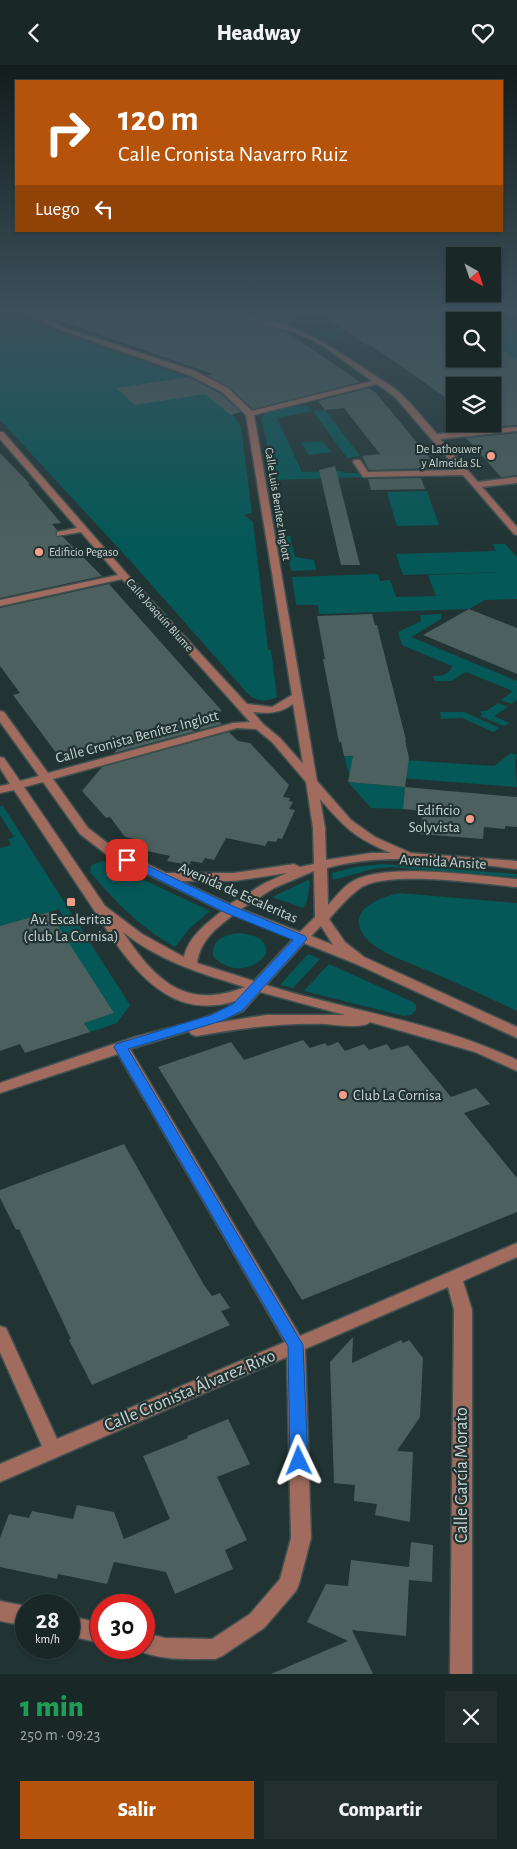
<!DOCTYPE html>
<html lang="es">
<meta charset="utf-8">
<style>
body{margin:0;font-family:"Alegreya Sans",sans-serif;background:#222f2e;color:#f1f3f6;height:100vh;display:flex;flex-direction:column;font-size:19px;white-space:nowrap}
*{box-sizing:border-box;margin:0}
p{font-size:16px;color:#9fa5a7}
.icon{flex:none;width:28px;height:28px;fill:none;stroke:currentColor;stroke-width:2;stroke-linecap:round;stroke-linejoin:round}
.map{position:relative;height:1609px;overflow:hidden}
.sheet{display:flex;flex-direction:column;background:#192726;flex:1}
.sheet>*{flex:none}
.banner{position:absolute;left:15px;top:15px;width:488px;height:152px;border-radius:0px;box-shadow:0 1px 4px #0004,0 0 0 1px #374443;background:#b45309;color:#fff;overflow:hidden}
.needle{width:32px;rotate:140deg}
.controls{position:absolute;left:446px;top:182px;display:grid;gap:10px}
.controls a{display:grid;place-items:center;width:55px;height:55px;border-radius:0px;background:#192726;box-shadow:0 1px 4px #0004,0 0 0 1px #374443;font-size:25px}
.speed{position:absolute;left:15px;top:1529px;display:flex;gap:10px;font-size:25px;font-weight:700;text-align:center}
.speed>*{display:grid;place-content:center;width:65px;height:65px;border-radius:50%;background:#192726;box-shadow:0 1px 4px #0004,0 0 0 1px #374443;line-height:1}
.speed small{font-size:12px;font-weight:400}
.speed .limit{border:8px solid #d22;background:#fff;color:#111}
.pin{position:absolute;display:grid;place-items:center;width:42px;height:42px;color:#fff;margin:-21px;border-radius:10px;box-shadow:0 2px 8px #0006}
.me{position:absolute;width:55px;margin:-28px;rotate:358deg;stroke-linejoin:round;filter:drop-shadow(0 0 4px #0008)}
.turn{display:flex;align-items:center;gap:18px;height:105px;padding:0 20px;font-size:22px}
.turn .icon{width:65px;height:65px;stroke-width:2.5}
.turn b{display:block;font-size:35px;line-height:42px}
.then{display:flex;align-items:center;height:48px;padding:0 20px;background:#0003;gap:10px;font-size:19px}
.round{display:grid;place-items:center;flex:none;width:52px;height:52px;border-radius:0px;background:#222f2e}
.head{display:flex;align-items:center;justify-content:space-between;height:85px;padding:0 20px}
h1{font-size:30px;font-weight:800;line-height:38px;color:#1e9e55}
.primary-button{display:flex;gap:10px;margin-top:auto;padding:10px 20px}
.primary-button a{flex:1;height:58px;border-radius:0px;background:#b45309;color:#fff;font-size:20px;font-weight:800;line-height:58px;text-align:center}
.primary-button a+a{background:#222f2e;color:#f1f3f6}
header{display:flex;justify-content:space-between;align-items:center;height:65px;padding:0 20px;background:#192726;font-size:22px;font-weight:800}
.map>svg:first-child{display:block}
</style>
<header><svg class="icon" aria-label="back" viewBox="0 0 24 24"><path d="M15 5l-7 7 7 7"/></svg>Headway<svg class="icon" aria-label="heart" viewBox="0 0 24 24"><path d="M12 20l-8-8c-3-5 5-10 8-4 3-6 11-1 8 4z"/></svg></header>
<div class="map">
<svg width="517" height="1609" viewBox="0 0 517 1609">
<rect width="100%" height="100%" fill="#213433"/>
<g fill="#045958">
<path d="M0 249H16L57 267 187 312 226 338 241 362 252 448 244 450 253 457 268 584 271 585 277 632C267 637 256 637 248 629L134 500 0 355Z"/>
<path d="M500 250 517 265V297L493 280 492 256H455V274L429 289 391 295 348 266 333 268 340 273 332 274 314 266Z"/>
<path d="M296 341H308L313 346 325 345 360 391 347 393 313 346 277 353 302 407 343 406 344 408H358L362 412 275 415 261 353 266 348Z"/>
<path d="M322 376 331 387 309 390 301 378Z"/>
<path d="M427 426 439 460 397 461 387 427Z"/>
<path d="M285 471H290L295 492 314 495 316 505 291 506Z"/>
<path d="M493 479H505L517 492V534L485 535 469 544 319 549 318 540H296L292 512 378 509 380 516 390 515 396 532 436 531 428 510 506 507 403 510 396 489 496 486Z"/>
<path d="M441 549V554L411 572 517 616V635L511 639 501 635 513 626 466 607 451 616H435L433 611C442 611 449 610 452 601L402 580 398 567 421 556 420 550Z"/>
<path d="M498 638 508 642 494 651 510 658 504 661 480 651 482 649 480 646H486Z"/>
<path d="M440 647H464L500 663 493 667 462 653 441 654Z"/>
<path d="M511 688 517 690 515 698 517 722 349 709 344 691 494 701Z"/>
<path d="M348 717 405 722 403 744 371 743Z"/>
<path d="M0 741H3L130 940 117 958 90 967 84 958 114 948 53 855 63 851 59 844 0 861V783L11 780 8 774 14 772 0 750Z"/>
<path d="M104 796 210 846 189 864 175 882C138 861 117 838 90 807L91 800Z"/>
<path d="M383 799 517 809V812L390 802 373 804 333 815 332 808 355 802Z"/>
<path d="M308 815 310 817 307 836 303 843 272 832Z"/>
<path d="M399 828 517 838V946C488 932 459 919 429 906 412 899 376 887 365 872 345 846 378 833 399 828Z"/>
<path d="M264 838 299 850 295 856 256 842Z"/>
<path d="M238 868C252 869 268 873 266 889 254 907 227 908 213 891 211 875 225 870 238 868Z"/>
<path d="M308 889 320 894 293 923 280 920Z"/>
<path d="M329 899 413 937 416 940V945L411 950 403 951 304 926Z"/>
</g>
<g fill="#4c605f">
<path d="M50 249H227L287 267 360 317 253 344 229 322 206 310 212 309 49 252Z"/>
<path d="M254 249H297L290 260Z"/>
<path d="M386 249H440L455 258V294H492V280L517 295V360L458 365 452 359H492V318L472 321H455V339L368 278 366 280 325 252 357 253Z"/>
<path d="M189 312 221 329 241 347 231 350 205 329 135 340 116 323Z"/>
<path d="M369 323 376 328 438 403 369 405 362 391 380 389 344 343 325 345 318 336Z"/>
<path d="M517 368V410L501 412 466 373Z"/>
<path d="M0 388 30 419H28L61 458 52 459 57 465 56 472H63L102 511 0 533Z"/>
<path d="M335 401 360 500H341L319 405Z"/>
<path d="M421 413 425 424 371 425 368 414Z"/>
<path d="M109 519 222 646 212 649 222 659 114 688 124 676 70 691 67 686 57 689 13 630 20 628 0 601V543Z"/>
<path d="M469 544 517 563V609L423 570Z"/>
<path d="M372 549 375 560H377L406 675H405L409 693 405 722 348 717 353 691H344L341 677H339L323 594H325L317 551Z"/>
<path d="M229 667 238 676 250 678 289 720 283 732 290 733 289 736 293 737 289 744 295 745 282 774 278 773 276 777 268 776 265 781 226 773 214 795 205 793 202 798 191 796 189 800 167 796 170 791 147 786 148 783 136 781 138 779 133 778 135 774 125 772 110 752 106 753 82 726 102 702Z"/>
<path d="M405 722 517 732V762L505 761V764L484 762 483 774 420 769 423 746 403 744Z"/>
<path d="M49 847 114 948 84 958 90 967 25 988 20 979 0 986V861Z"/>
<path d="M303 975 310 983 325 978 328 981 338 977 345 986 364 979 369 985 387 979 391 985 408 980 451 1032 476 1023 490 1039 464 1048 517 1113V1147L302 1235 158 1002 231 977 244 995Z"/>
<path d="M124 1079 204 1220 212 1231 220 1228 230 1243 221 1246 230 1260 92 1320 69 1275 71 1274 19 1164 16 1165 0 1133V1125Z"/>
<path d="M353 1272 352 1298 401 1275 403 1278 409 1275 423 1293 420 1352 397 1386 413 1387 410 1457 375 1450 377 1439 354 1436 355 1420 334 1418 330 1297Z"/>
<path d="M228 1354 250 1399 217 1412 247 1475 225 1485 233 1504 175 1529 166 1507 114 1497 107 1519 58 1509 57 1514 0 1502V1473L9 1449 29 1453 32 1446 73 1454 77 1440 114 1447 124 1474 170 1454 143 1391 188 1373 187 1371Z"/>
<path d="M411 1477 433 1480 432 1517 409 1515 406 1571 352 1565 373 1609H271L348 1576 307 1557 326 1519 348 1521 351 1495 409 1502Z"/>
</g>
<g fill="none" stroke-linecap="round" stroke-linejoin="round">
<defs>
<g id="minor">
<path d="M28 249H37L65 263 195 306 228 323 252 346 372 316 323 281 297 268 229 249C282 249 326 278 368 306 379 314 391 319 401 329 414 341 425 356 437 369L517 362V366L440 374 478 417 517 412V418L482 422 517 462V470L514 469 463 410 363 412 353 397 354 395H360L368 407 458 405 395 332 377 319 254 350 317 716 351 755 375 772 411 788 517 796V804C455 797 388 786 327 803L328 840C335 833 342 823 350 818 381 796 478 811 517 814V822C482 819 385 804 359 824 348 832 338 844 329 854L345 877 364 892 517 962V973L354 898 304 878 266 920C349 946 438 957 517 995V1006L475 987 370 957C364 964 335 960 326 959 281 957 239 964 196 971L191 969 189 966 130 984 300 1271 517 1178V1192L463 1216 472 1245V1609H450L454 1245 448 1222 305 1284 311 1473 299 1519 296 1526 264 1563 222 1591 215 1594C188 1594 162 1596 137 1585L136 1582H144V1568L165 1573 212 1574 250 1549 280 1514 291 1473 287 1292 0 1417V1399L42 1381 0 1287V1261L6 1263 57 1374 285 1277 118 989 0 1028V1018C45 1002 90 987 135 972 158 965 222 952 236 936 212 943 188 943 166 929 130 907 109 867 86 833 62 797 38 761 14 725L0 728V721L10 719 0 703V692L4 693 20 716 39 711 0 657V646L4 647 48 708 233 658 250 657 122 514 0 541V535L118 510 81 467 57 471V467L77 463 0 374V367H3L127 509 247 639 272 642 292 630 246 350 222 327 189 310 61 265ZM293 639 303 699 280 673 263 659 253 647C269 649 280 648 293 639ZM237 663 256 664 272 677 306 717 313 763 314 799 300 802 294 799 234 808H166L114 783 88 763 53 714ZM43 717 80 769 106 789 222 846C207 858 188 872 184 892L142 869 105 841 24 722ZM320 734C345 763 355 773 391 788H371L326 795 325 763ZM314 806 315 852 300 867 241 844 274 823ZM287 808 265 818 230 839 181 816H234ZM233 850 293 874 254 916 197 898C200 876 216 863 233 850ZM321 861 333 880 311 871ZM123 867C159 896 202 909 245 922 185 946 155 915 123 867ZM260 927 345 950H266L215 958 243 946Z"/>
<path d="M0 1536 26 1541V1561L0 1556Z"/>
<path d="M69 1551 101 1558V1578L69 1571Z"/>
</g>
</defs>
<use href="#minor" stroke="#3f5150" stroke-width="3"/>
<use href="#minor" fill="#a16b5e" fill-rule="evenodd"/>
</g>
<linearGradient id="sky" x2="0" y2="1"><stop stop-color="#121d1c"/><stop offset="0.52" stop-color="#3d505b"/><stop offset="1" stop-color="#3d505b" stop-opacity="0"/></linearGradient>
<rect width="517" height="475" fill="url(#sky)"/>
<path fill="#1a73e8" stroke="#114b97" d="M127 791 235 842 305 871 307 874 242 946 221 956 128 984 303 1280 308 1396 305 1402 299 1404 293 1402 290 1396 288 1281 114 982 116 979 211 950 233 939 293 875 226 848 123 797 121 795 123 792Z"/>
<g fill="#f49e8a" stroke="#213433" stroke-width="2">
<circle cx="491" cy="391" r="5"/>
<circle cx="39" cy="487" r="5"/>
<circle cx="470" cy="754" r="5"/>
<rect x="66" y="832" width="10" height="10" rx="2.5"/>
<circle cx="343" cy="1030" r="5"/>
</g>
<g text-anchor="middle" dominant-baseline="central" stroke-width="4.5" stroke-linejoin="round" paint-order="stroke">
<g font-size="12" fill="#cad5d4" stroke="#213433" text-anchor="end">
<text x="481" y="384">De Lathouwer<tspan x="481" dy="14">y Almeida SL</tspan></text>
<text x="49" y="487" text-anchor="start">Edificio Pegaso</text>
</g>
<g font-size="12" fill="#cad5d4" stroke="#213433">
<text transform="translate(278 439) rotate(81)">Calle Luis Benítez Inglott</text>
<text transform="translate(160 550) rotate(48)">Calle Joaquín Blume</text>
</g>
<g font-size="15" fill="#cad5d4" stroke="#213433">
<text transform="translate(137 672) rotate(-15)">Calle Cronista Benítez Inglott</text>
<text transform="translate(443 797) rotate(3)">Avenida Ansite</text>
<text transform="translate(238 828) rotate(24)">Avenida de Escaleritas</text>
</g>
<g font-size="15" fill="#cad5d4" stroke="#213433" text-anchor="end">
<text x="460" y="745">Edificio<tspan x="460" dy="17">Solyvista</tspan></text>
<text x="71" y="854" text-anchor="middle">Av. Escaleritas<tspan x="71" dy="17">(club La Cornisa)</tspan></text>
<text x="353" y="1030" text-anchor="start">Club La Cornisa</text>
</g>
<g font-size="18" fill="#cad5d4" stroke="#213433">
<text transform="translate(190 1326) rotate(-23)">Calle Cronista Álvarez Rixo</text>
<text transform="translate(462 1410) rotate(-90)">Calle García Morato</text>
</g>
</g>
</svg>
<div class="controls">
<a><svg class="needle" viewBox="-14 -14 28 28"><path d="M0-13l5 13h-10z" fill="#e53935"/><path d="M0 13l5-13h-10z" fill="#9fa5a7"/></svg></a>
<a><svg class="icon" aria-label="search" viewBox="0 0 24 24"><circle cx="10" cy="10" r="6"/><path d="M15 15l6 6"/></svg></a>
<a><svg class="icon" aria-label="layers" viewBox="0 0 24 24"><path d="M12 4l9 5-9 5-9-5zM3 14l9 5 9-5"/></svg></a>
</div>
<div class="speed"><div>28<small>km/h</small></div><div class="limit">30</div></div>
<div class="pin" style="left:127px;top:795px;background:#d93025"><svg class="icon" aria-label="arrive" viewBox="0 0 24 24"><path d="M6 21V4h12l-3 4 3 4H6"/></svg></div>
<svg class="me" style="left:299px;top:1396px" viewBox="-20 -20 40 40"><path d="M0-17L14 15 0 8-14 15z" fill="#1a73e8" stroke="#fff" stroke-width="4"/></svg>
<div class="banner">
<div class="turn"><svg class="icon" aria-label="right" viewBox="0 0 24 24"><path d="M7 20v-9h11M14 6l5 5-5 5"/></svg><div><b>120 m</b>Calle Cronista Navarro Ruiz</div></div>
<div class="then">Luego<svg class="icon" aria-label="left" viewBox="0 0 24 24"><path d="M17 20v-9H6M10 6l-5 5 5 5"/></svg></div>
</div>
</div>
<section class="sheet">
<div class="head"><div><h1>1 min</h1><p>250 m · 09:23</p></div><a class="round"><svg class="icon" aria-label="close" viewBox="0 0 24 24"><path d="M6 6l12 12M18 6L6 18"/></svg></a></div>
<div class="primary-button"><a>Salir</a><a>Compartir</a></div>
</section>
